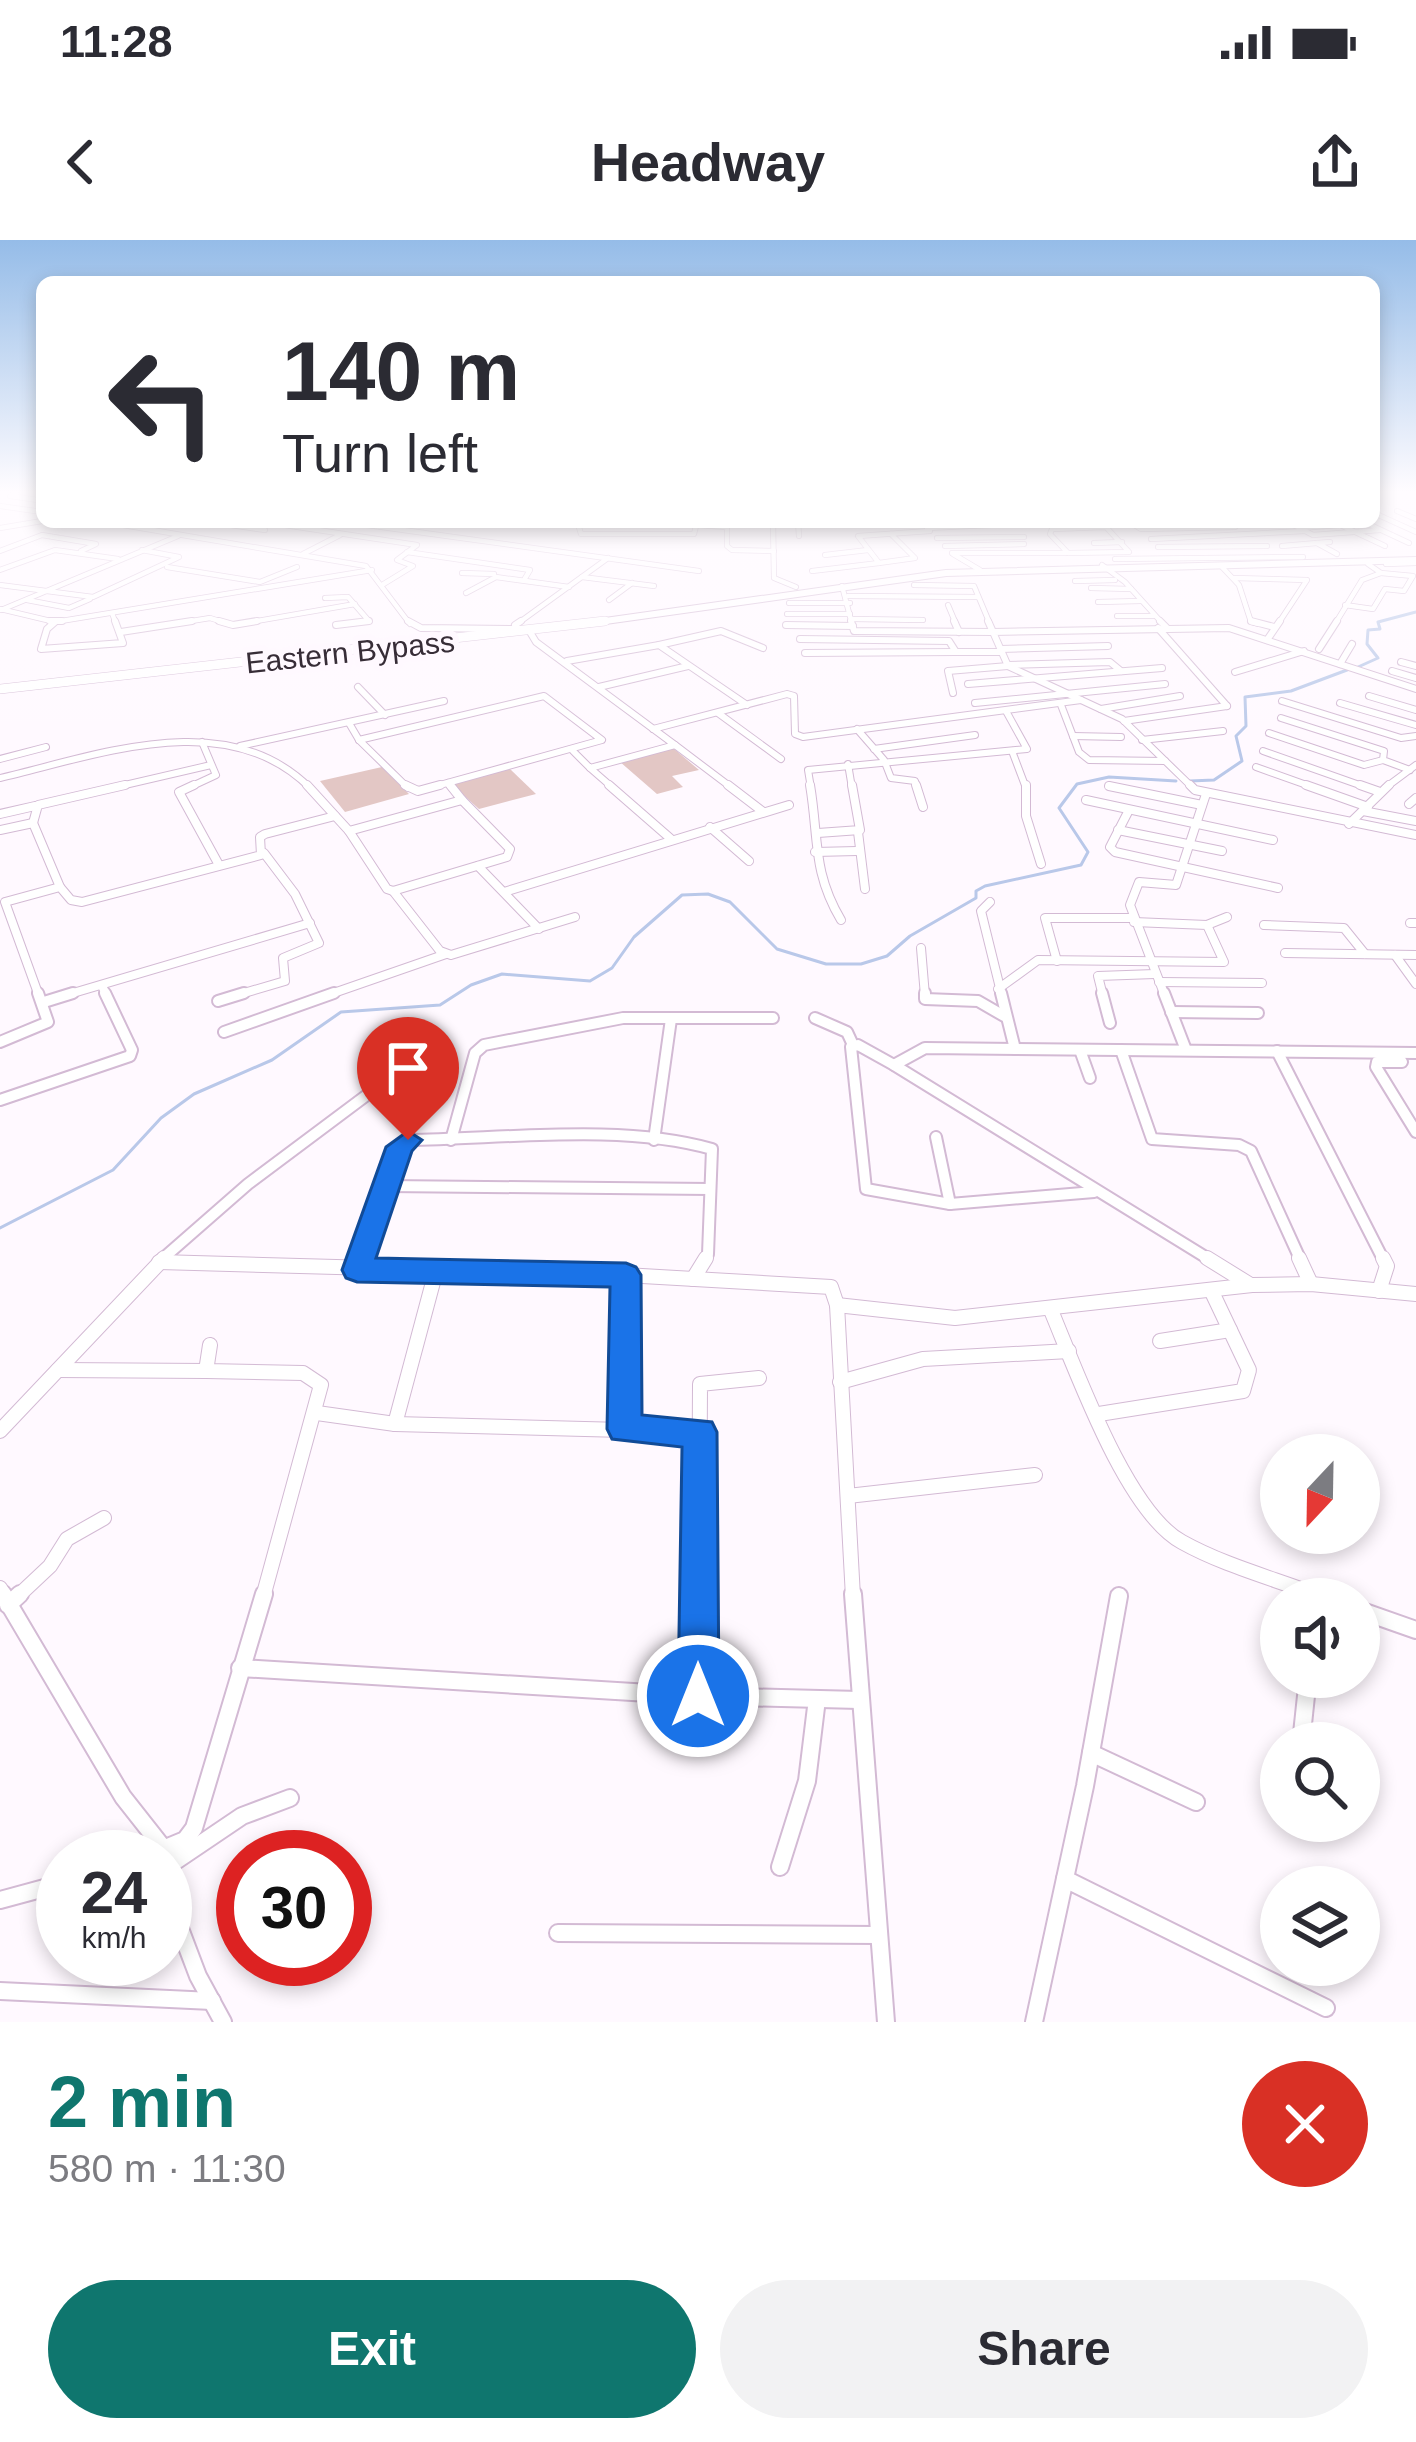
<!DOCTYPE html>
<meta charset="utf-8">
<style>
body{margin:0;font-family:Helvetica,sans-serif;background:#f2f2f3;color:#2b2b33;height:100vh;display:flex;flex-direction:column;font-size:45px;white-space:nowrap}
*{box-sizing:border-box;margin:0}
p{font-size:39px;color:#7c7c81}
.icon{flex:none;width:66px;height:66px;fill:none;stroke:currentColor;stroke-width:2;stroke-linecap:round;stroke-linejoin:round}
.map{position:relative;height:1782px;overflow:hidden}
.sheet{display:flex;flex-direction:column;background:#fff;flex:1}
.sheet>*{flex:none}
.hud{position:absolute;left:36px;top:36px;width:1344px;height:252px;border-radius:18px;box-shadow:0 6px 18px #0003;background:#fff;color:#2b2b33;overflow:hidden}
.needle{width:78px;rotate:202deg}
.controls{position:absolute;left:1260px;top:1194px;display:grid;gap:24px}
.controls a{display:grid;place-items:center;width:120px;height:120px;border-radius:50%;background:#fff;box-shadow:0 6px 18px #0003;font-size:60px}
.speed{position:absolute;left:36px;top:1590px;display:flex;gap:24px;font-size:60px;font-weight:700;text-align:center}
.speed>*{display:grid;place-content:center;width:156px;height:156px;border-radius:50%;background:#fff;box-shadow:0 6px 18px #0003;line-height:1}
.speed small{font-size:30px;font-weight:400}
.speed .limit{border:18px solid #d22;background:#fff;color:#111}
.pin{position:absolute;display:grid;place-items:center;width:102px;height:102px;color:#fff;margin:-123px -51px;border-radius:50% 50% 50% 0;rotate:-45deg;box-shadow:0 0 12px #0007}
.pin .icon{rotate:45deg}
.me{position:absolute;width:132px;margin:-66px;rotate:0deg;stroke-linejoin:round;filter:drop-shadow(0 0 9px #0008)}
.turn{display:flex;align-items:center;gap:42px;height:252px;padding:0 48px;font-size:54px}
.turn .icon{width:156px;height:156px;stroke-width:2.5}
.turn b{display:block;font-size:84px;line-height:102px}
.round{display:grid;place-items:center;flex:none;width:126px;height:126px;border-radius:63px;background:#f2f2f3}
.overview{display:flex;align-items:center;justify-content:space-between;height:204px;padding:0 48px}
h1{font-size:72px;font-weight:800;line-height:90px;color:#0f766e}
.button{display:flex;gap:24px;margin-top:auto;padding:24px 48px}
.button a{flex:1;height:138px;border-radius:72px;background:#0f766e;color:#fff;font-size:48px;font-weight:800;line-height:138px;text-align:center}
.button a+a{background:#f2f2f3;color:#2b2b33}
.status{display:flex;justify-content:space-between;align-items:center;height:84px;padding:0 60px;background:#fff;direction:ltr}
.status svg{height:33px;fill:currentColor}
header{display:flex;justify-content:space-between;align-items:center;height:156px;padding:0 48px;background:#fff;font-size:54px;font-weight:800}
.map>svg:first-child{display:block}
</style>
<div class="status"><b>11:28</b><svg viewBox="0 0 49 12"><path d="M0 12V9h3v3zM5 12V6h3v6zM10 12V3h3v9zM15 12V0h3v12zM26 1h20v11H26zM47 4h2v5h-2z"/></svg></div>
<header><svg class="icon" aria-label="back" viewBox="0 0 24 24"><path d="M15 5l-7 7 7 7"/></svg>Headway<svg class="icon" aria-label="share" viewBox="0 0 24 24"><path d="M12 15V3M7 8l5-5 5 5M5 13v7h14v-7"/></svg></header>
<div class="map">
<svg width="1416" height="1782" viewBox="0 0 1416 1782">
<rect width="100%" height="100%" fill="#fff9ff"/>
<g fill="#e3c7c5">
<path d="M673 508 699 530 672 536 683 547 657 554 619 521Z"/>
<path d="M382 527 409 554 345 572 320 541Z"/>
<path d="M510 529 536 554 479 569 451 544Z"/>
</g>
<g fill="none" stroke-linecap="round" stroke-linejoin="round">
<g stroke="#b9c8e9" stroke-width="3">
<path d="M1358 427 1378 418 1367 404 1368 390 1380 389 1378 382 1416 372"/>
<path d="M1190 541 1214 540 1242 521 1236 496 1246 486 1245 457 1291 451 1347 430"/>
<path d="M0 988 113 930 161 878 194 854 272 820 341 772 440 765 471 745 502 734 590 741 612 728 634 697 682 655 708 654 730 662 777 709 826 724H861L887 716 910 696 976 658V651L985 646 1081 625 1088 612 1059 568 1077 544 1109 537 1176 541"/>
</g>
<defs>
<g id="minor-far5">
<path d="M16 253 10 256 38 260"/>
<path d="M0 266 42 272"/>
<path d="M1397 271 1416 279"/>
<path d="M1374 273 1416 292"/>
<path d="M105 282 366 326 410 384"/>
<path d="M210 282 265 290"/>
<path d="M345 282 699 331"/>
<path d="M466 282H614"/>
<path d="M773 282 774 338 796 347"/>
<path d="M798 282 799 296"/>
<path d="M1129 282 1141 289 1235 287 1230 282"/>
<path d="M1288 282 1313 295 1380 290"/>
<path d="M1334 282 1385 306"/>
<path d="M1364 282 1409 303"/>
<path d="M278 284 417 305 397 320 413 326 382 345"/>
<path d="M417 284 467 283"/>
<path d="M578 284 581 294H694L697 282"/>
<path d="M697 285 727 287V306L732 310 774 311"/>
<path d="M1256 285 1290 283"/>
<path d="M1106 287 1129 312 1068 313 1050 294 1052 289Z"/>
<path d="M0 288 42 281"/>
<path d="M927 288 1057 282"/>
<path d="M1300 288 1339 285"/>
<path d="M937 298 1024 297"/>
<path d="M1151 299 1305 291"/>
<path d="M1330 302 1317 303 1337 314"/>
<path d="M1094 303 1122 302"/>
<path d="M945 306 1024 304"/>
<path d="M1282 306 1317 303"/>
<path d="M1158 307 1267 306"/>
<path d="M0 311 42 295 96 304 81 311"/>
<path d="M407 312 530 330 524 340"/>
<path d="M952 313H1066"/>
<path d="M303 314 340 295"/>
<path d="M953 314 980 330"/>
<path d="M825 315 868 310"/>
<path d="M1115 319 1303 317"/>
<path d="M879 323 915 318 891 294"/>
<path d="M1386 324 1416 323"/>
<path d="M1102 325 1125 342 1163 384"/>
<path d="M167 327 260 342 297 327"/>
<path d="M1222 327 1239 345 1251 382 1259 384"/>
<path d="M0 330 55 310 118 319"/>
<path d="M812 331 879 323 858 296 930 291"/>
<path d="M462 333 494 334"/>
<path d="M582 337 654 346"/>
<path d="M1234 338 1307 340 1278 384"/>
<path d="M1075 341 1115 340"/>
<path d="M0 345 93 357 179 317 142 310"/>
<path d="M914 345 974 346 990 384"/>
<path d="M842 346 852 384"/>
<path d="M1091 348 1131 349"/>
<path d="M466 353 496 337 569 347"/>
<path d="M848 356 978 357"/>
<path d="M325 358 348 357 369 381 346 384"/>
<path d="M27 360 69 368 90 359"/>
<path d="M609 360 632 343"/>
<path d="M1098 362 1141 361"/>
<path d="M789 363H850"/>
<path d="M948 365 956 384"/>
<path d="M1345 365 1373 369 1385 349 1404 351 1413 336 1381 333"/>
<path d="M0 369 55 382 372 330"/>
<path d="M1 370 178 296"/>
<path d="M112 373 116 384"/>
<path d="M787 374H850"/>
<path d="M1117 376H1154"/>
<path d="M852 379 923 380"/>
<path d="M173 384 210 378 229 384"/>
<path d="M240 384 355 364"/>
<path d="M517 384 608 318"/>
<path d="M1335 384 1362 340 1381 333 1368 324"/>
</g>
<g id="minor-far4">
<path d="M50 381H62"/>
<path d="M219 381 233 385 257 381"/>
<path d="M408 381 421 388 520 389"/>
<path d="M851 381 854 391 993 392 988 381"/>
<path d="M954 381 959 392"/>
<path d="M1160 381 1167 388"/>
<path d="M1251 381 1274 387"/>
<path d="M55 382 47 389 41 409 123 403 115 381"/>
<path d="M336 385 369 381"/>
<path d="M515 385 521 381"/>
<path d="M786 385 853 386"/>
<path d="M1158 388 1227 466"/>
<path d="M121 392 192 381"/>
<path d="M530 392 536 402 675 505 590 528 573 511"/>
<path d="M800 399 949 401 956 412H1001"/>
<path d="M1267 400 1280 381"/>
<path d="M659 405 721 391 763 408"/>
<path d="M1001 409 1108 406"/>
<path d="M1319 409 1337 381"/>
<path d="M805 413 956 412"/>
<path d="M567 421 659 405 747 465"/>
<path d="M1401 422 1416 426"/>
<path d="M1340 424 1352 404"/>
<path d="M1007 425 1110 422 1121 431"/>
<path d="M1392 431 1416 438"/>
<path d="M1235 432 1304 411"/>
<path d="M968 444 1162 428"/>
<path d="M358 447 385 475"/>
<path d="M599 447 688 426"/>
<path d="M953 453 948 431 1008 426"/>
<path d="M1369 456 1416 470"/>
<path d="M1282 461 1401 498 1416 496"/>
<path d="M975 463 1165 444"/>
<path d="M1340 463 1416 485"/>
<path d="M1061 465 1079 512 1089 520 1165 521"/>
<path d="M1101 469 1180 456"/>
<path d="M718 473 781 519"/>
<path d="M1281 478 1384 511 1383 520 1410 530"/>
<path d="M1124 481 1227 466"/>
<path d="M349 483 359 500"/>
<path d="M653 489 787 454 794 456 795 494 803 497 1081 460"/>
<path d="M857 489 884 520 891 538 915 541 917 548"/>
<path d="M1269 493 1364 525 1383 520"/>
<path d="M1073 496 1121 497"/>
<path d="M359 500 408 548"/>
<path d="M359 500 544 456 602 500 429 548"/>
<path d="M1142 500 1223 491"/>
<path d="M675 505 732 548"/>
<path d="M240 506 444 461"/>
<path d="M874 509 975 495"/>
<path d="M1012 511 1026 548"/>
<path d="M1263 511 1368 548"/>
<path d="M0 519 46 507"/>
<path d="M848 524 852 548"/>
<path d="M1256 527 1315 548"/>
<path d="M590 528 613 548"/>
<path d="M0 538C99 515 227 465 310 548"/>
<path d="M448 543 452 548"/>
<path d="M1109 546 1119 548"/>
<path d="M112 548 211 525"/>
<path d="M188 548 216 535 202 502"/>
<path d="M811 548 808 530 1027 509 1006 471"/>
<path d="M1193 548 1122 479 1008 426 993 392 1229 388 1416 449"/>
<path d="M1385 548 1416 525"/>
</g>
<g id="minor-far3">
<path d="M194 545 179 552 219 625"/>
<path d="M307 545 349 591 462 560 450 545"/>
<path d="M405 545 418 551 440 545"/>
<path d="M609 545 671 599"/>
<path d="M728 545 762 571"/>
<path d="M810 545C819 598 812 631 841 680"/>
<path d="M916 545 923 567"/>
<path d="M1026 545V576L1041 624"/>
<path d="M1190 545 1195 550 1416 595"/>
<path d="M1306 545 1368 567"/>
<path d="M1360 545 1380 552"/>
<path d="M1109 546 1202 565"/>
<path d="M1086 560 1273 600"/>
<path d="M1409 564 1416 558"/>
<path d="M1129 570 1110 607 1115 612 1278 648"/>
<path d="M1363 571 1416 581"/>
<path d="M0 574 35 566"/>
<path d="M33 583 38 565 125 545"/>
<path d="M1349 584 1389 545"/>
<path d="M710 587 749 621"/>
<path d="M0 590 33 583 60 647"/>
<path d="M1118 590 1222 611"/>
<path d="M349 591 387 649 393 651 507 617 510 609 462 560"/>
<path d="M858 592 865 649"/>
<path d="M818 593 860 590 852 545"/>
<path d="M815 612 857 611"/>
<path d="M478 626 539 689"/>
<path d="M393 651 440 711 451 715 575 677"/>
<path d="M504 652 789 565"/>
<path d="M990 662 981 671 1002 756"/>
<path d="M1410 683H1416"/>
<path d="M1207 685 1227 677"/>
<path d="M1264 685 1344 688 1365 714"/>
<path d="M921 708 925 756"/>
<path d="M1285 713 1416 715"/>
<path d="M1395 715 1416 744"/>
<path d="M1057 721 1045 678H1133"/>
<path d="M1159 742 1262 743"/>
<path d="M102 746 107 756"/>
<path d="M998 749 1038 720 1224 722 1207 685 1134 682"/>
<path d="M39 756 5 662 60 647 71 660 82 662 261 615 260 597 265 594 335 576"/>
<path d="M63 756 310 683"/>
<path d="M234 756 285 741 283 718 319 703 295 654 264 613"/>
<path d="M325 756 446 714"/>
<path d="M1103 756 1098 736 1155 734"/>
<path d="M1165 756 1130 665 1139 642 1176 645 1206 554"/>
</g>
<g id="minor-far2">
<path d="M925 753V759L978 761 1004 776"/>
<path d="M1001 753 1015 809"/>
<path d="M1102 753 1110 783"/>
<path d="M1164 753 1186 810"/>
<path d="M218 761 244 753"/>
<path d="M44 762 73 753"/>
<path d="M1171 772 1258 773"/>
<path d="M815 778 847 792 853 805"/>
<path d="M224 792 334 753"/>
<path d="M0 802 48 782 38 753"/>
<path d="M1080 810 1090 838"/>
<path d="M1121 810 1152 899 1239 905 1251 911 1301 1021"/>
<path d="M1277 811 1384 1021"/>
<path d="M1395 813 1402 822H1377L1376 827 1416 892"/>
<path d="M894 825 1212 1021"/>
<path d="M0 860 130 816 132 810 105 753"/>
<path d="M936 897 950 964"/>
<path d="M451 900 475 813 484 805 623 778H773"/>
<path d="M654 900 671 779"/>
<path d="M387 946 710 949"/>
<path d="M1094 952 950 964 866 949 851 807 858 805 894 825 925 808 1416 813"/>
<path d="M160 1021 248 944 399 831"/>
<path d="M360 1021 400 907 408 900C502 899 621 883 712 909L708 1014 704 1021"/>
</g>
<g id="minor-far1">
<path d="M1207 1018 1249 1044"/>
<path d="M1299 1018 1311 1044"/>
<path d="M159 1022 625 1035 831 1047 837 1065 853 1357"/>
<path d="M357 1030 361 1018"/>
<path d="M693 1039 706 1018"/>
<path d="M1379 1051 1387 1026 1383 1018"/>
<path d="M837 1065 955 1078 1252 1045 1311 1044 1416 1054"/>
<path d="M1050 1068C1075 1127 1126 1272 1182 1302 1225 1326 1276 1339 1322 1357"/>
<path d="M1160 1101 1230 1090"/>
<path d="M210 1105 206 1131 303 1133 321 1145 263 1357"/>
<path d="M58 1130 206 1131"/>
<path d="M840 1142 923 1119 1069 1111"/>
<path d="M317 1173 395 1184 700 1192"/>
<path d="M1099 1174 1243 1151 1249 1130 1211 1050"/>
<path d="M395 1184 436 1031"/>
<path d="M624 1189 625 1035"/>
<path d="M0 1191 164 1018"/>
<path d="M848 1256 1035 1235"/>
<path d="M0 1348 5 1357"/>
<path d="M17 1357 50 1326 67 1299 104 1278"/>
<path d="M699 1357 700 1144 759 1138"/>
</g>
<g id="minor">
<path d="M3 1354 123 1557 164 1609 163 1614"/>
<path d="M853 1354 886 1782"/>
<path d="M1314 1354 1327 1359"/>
<path d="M8 1365 20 1354"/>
<path d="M1359 1370 1416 1390"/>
<path d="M240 1428 698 1456 859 1460"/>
<path d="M698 1456 699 1354"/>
<path d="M1301 1503 1308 1437"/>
<path d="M1091 1513 1196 1562"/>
<path d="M144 1617 185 1600 194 1588 264 1354"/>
<path d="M780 1627 807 1541 817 1459"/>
<path d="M165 1628 242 1576 290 1558"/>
<path d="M1065 1639 1326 1768"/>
<path d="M165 1649 198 1736 223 1782"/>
<path d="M0 1660 63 1643"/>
<path d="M558 1693 878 1695"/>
<path d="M0 1751 212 1761"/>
<path d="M1034 1782 1085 1546 1119 1356"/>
</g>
<path id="major-far1" d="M584 384 946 333 1416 320"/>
<path id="major" d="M0 449 605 381"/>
</defs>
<use href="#minor-far5" stroke="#d3bad4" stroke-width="6"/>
<use href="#minor-far4" stroke="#d3bad4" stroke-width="8"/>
<use href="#minor-far3" stroke="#d3bad4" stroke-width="10"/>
<use href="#minor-far2" stroke="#d3bad4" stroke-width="14"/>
<use href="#minor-far1" stroke="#d3bad4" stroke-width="16"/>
<use href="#minor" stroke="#d3bad4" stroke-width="20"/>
<use href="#major-far1" stroke="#d3bad4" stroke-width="8"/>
<use href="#major" stroke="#d3bad4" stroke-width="10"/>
<use href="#minor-far5" stroke="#fff" stroke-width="4.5"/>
<use href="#minor-far4" stroke="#fff" stroke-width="6"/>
<use href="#minor-far3" stroke="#fff" stroke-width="8"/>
<use href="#minor-far2" stroke="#fff" stroke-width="10"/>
<use href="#minor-far1" stroke="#fff" stroke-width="14"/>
<use href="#minor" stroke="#fff" stroke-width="16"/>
<use href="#major-far1" stroke="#fff" stroke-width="6"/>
<use href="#major" stroke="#fff" stroke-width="9"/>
</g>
<linearGradient id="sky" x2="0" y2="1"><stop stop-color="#95bce8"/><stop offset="0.5" stop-color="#fffcff"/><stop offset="1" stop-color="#fffcff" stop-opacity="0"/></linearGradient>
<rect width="1416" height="503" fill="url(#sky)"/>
<path fill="#1a73e8" stroke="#114b97" stroke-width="3" d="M408 891 422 900 412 911 376 1018 626 1023 636 1027 641 1035 642 1175 712 1182 717 1192 719 1456 713 1471 698 1477 684 1471 678 1456 682 1207 612 1199 607 1189 610 1047 357 1042 346 1038 342 1030 386 907Z"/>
<g text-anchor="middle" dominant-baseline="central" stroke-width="12" stroke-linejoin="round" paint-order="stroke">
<g font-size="30" fill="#372d37" stroke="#fff9ff">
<text transform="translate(350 412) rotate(-6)">Eastern Bypass</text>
</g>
</g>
</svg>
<div class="controls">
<a><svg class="needle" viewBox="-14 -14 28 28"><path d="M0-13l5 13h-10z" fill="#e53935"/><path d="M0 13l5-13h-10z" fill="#7c7c81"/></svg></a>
<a><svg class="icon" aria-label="sound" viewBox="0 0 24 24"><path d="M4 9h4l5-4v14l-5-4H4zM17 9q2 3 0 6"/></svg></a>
<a><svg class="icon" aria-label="search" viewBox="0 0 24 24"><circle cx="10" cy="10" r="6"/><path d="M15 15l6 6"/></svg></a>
<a><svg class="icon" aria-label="layers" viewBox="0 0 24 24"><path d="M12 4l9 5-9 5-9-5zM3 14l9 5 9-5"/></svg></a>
</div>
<div class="speed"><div>24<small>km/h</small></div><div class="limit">30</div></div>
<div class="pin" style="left:408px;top:900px;background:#d93025"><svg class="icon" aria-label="arrive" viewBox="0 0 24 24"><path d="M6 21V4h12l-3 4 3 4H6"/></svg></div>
<svg class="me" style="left:698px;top:1456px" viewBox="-20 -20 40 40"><circle r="17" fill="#1a73e8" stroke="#fff" stroke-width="3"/><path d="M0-11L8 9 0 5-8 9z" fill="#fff"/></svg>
<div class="hud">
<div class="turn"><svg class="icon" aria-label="left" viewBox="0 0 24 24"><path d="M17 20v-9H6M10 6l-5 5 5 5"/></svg><div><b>140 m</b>Turn left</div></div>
</div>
</div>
<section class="sheet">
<div class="overview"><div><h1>2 min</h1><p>580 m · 11:30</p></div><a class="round" style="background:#d93025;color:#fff"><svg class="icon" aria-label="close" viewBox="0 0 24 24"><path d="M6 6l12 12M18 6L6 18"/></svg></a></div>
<div class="button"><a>Exit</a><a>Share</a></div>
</section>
